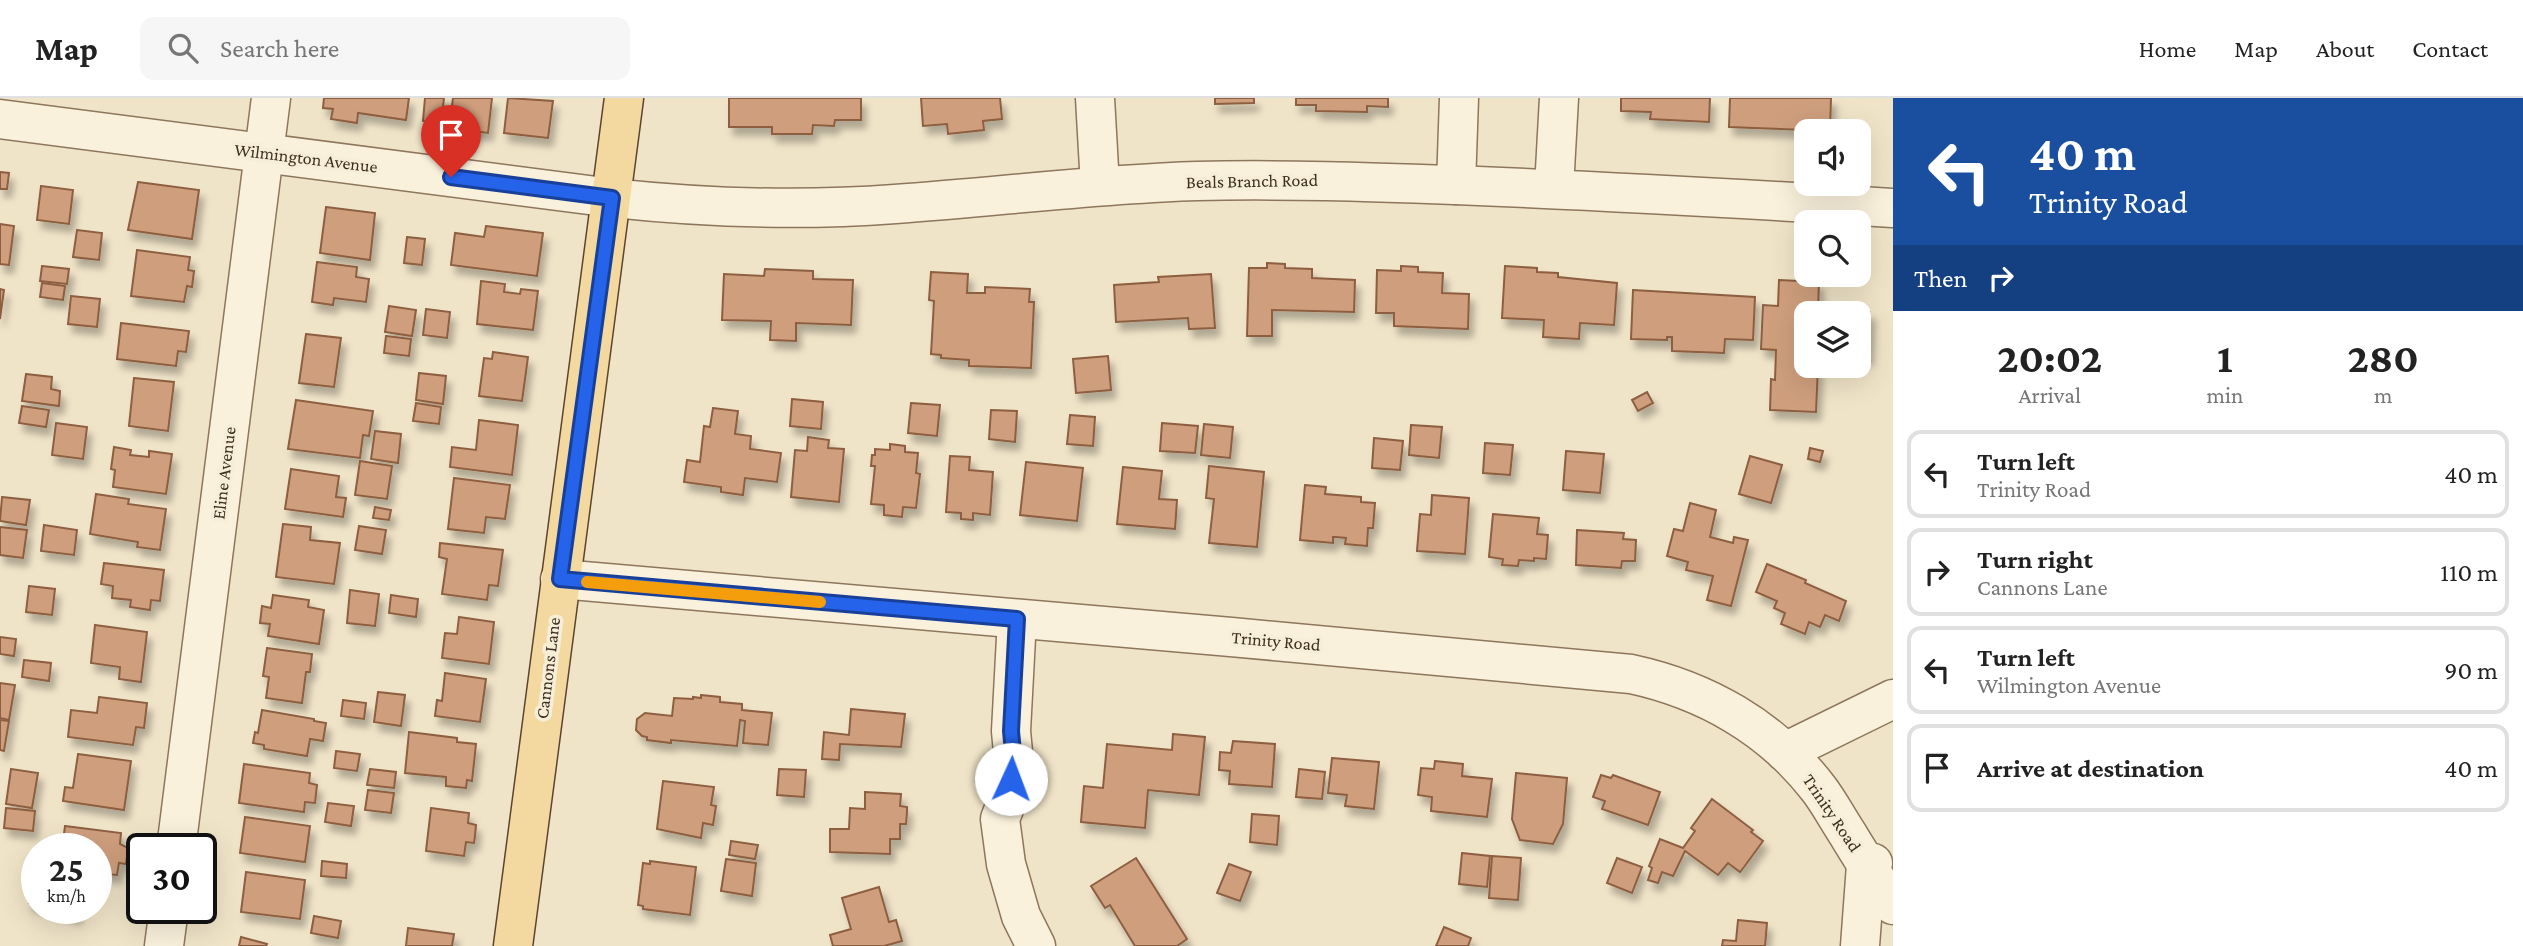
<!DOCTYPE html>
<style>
body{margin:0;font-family:"Crimson Pro",serif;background:#f6f6f6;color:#222;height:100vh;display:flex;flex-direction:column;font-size:26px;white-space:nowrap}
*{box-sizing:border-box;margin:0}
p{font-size:23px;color:#767676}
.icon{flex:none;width:38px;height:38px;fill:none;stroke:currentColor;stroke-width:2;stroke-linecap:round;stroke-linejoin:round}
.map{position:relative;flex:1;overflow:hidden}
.drawer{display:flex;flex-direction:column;background:#fff;width:630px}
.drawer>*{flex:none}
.hud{background:#1a4fa0;color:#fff;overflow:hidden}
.controls{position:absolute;left:1794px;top:21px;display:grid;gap:14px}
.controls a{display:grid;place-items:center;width:77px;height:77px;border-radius:14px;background:#fff;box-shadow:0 7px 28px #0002;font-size:35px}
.speed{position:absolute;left:21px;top:735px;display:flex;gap:14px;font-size:35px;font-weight:700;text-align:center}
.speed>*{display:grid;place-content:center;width:91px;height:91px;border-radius:50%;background:#fff;box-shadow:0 7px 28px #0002;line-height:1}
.speed small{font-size:18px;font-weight:400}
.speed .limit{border:4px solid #111;border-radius:10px;background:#fff;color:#111}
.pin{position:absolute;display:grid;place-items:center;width:60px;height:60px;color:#fff;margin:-72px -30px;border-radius:50% 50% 50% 0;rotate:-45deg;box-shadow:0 0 7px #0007}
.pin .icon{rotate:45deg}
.me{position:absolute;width:77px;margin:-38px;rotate:2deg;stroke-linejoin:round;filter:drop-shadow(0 0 5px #0008)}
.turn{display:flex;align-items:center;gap:24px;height:147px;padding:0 21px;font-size:32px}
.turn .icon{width:91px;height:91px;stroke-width:2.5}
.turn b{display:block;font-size:49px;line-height:60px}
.then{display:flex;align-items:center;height:66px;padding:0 21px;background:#0003;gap:14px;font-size:26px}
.eta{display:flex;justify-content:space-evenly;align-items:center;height:119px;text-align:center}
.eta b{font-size:42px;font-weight:700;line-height:49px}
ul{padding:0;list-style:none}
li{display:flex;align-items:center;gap:21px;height:88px;margin:0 14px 10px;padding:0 7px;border:4px solid #e0e0e0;border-radius:14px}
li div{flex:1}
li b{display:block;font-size:26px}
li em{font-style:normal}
header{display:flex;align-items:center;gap:42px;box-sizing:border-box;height:98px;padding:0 35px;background:#fff;border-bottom:2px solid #e0e0e0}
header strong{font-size:33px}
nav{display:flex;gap:38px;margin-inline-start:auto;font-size:24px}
.search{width:490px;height:63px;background:#f6f6f6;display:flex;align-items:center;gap:18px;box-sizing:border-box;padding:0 24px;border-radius:14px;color:#767676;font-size:26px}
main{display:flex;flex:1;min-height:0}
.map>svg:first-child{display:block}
</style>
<header>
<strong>Map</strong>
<div class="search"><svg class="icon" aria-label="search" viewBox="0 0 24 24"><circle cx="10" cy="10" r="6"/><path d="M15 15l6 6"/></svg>Search here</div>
<nav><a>Home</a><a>Map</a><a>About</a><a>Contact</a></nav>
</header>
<main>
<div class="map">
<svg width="1893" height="848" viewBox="0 0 1893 848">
<defs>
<filter id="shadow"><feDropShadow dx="4.5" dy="8" stdDeviation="3.5" flood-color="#0004"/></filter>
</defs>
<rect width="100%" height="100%" fill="#f0e4c8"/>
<g fill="#cf9f7d" stroke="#8d5f41" stroke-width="2" filter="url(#shadow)">
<path d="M324 0H409L406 22 358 15 357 25 331 21 333 11 323 10Z"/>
<path d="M425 0H444L441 26 423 23Z"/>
<path d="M453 0H492L488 35 449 30Z"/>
<path d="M508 0 553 3 548 40 504 35Z"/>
<path d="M729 0H861V22H835L834 28 813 27 812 36H772V29H729Z"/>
<path d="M921 0H1000L1002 21 983 23 984 32 948 36 947 26 923 28Z"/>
<path d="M1215 0H1254V5L1215 6Z"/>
<path d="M1296 0H1388V9L1367 8V14L1316 13V7H1296Z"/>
<path d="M1621 0H1710L1709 24 1650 21 1651 14 1621 13Z"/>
<path d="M1730 0H1831L1830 33 1729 29Z"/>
<path d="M0 74 9 75 7 91H0Z"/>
<path d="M138 84 199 92 192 141 128 132Z"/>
<path d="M41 88 73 92 69 126 37 122Z"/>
<path d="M326 109 375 115 370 162 320 155Z"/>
<path d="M0 126 14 128 9 167 0 166Z"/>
<path d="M486 128 543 135 537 178 451 167 455 135 484 139Z"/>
<path d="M77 132 102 135 99 162 73 159Z"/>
<path d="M407 139 425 141 422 167 404 165Z"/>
<path d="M137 152 190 159 188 172 194 173 192 189 187 188 184 204 131 198Z"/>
<path d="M317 164 357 169 356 179 369 181 366 204 334 200 333 207 312 204Z"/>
<path d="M1267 165 1285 166V170L1312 171V180L1355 182 1354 214 1272 212V238H1247L1249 170H1267Z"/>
<path d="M42 168 69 171 67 186 40 183Z"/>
<path d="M1401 168 1418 169V174L1443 175 1442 195 1469 196 1468 231 1394 228V215H1376L1377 172 1401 173Z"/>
<path d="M1505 168 1537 170V174L1558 175V179L1617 185 1614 227 1580 225 1579 241 1543 239 1544 222 1502 220Z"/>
<path d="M765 171 813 173V181L853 182 851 227 796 225V243L770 242 771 223 722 222 724 176 764 178Z"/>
<path d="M931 174 968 176 967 195H985V189L1030 191 1029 204H1034L1031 270 969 268V262L941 260V257L931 256 934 203 929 202Z"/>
<path d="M1211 176 1215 230 1189 231 1188 220 1116 224 1114 187 1159 184 1158 179Z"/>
<path d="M1779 182 1819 184 1818 212 1870 214 1868 259H1858V215H1806V268H1818L1816 314 1770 312 1771 281 1775 282 1776 252 1761 251 1763 207 1778 208Z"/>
<path d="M481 183 505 186 504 194 520 196 521 191 538 193 533 232 477 226Z"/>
<path d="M42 185 65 188 63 202 40 199Z"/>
<path d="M0 191 4 192 0 221Z"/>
<path d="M1633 192 1755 199 1753 242 1725 241 1724 255 1672 253V239H1667V242L1631 241Z"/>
<path d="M71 198 100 201 97 229 68 226Z"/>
<path d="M389 208 416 212 412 238 385 234Z"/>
<path d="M426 211 450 214 447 240 423 237Z"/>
<path d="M121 225 189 233 186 254 178 253 176 268 117 261Z"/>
<path d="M306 236 341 240 334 289 299 285Z"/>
<path d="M386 238 411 241 409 258 384 255Z"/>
<path d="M493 254 528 259 522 303 479 298 484 260 492 261Z"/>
<path d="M1108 258 1111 292 1076 295 1073 261Z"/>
<path d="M419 275 446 278 443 306 416 302Z"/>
<path d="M26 276 52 279 51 291 60 293 59 308 22 303Z"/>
<path d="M134 280 174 284 168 333 129 328Z"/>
<path d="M1647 294 1653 305 1638 313 1632 302Z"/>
<path d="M792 301 823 304 821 331 790 328Z"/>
<path d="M296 302 373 313 369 338 363 337 360 360 288 351Z"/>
<path d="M416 305 441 309 439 326 413 323Z"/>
<path d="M911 305 940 307 937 338 908 335Z"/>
<path d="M22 308 49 312 46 329 19 325Z"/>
<path d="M713 310 738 313 735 336 751 338 750 351 781 355 777 384 745 380 743 397 721 394V389L684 384 687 362 700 364 704 328 710 329Z"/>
<path d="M991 312 1017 313 1015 344 989 341Z"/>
<path d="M1070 317 1095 319 1093 348 1067 346Z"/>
<path d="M479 322 518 327 512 377 450 369 452 349 476 352Z"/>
<path d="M56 325 87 329 83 361 52 357Z"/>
<path d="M1162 325 1198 328 1195 355 1160 353Z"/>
<path d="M1204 326 1233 329 1230 360 1201 357Z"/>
<path d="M1411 327 1442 329 1439 360 1409 357Z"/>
<path d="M375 333 401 336 398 365 371 361Z"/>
<path d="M808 339 829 342 828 350 844 351 839 404 791 399 795 352 807 353Z"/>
<path d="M1374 340 1403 343 1400 372 1372 370Z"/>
<path d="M1485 345 1513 347 1510 377 1483 375Z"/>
<path d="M890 346 905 348V354L918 355 916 375 920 376 916 410 903 409 902 419 884 417V407L871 406 875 368H871L872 357H875V351L890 352Z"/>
<path d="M114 349 131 352 130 357 149 359V353L172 356 166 396 113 389 115 372 111 371Z"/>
<path d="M1810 350 1823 353 1820 364 1808 361Z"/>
<path d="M1566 353 1604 356 1600 395 1563 392Z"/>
<path d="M950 358 970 359 969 372 993 374 990 417 973 415V422L961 421V415L946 414Z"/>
<path d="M1750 358 1782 367 1771 405 1739 396Z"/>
<path d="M360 363 392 368 387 401 355 397Z"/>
<path d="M1026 364 1083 370 1077 423 1020 417Z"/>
<path d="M1209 368 1264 374 1257 449 1209 445 1214 401 1206 400Z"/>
<path d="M1123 369 1162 373 1159 401 1177 402 1175 431 1117 426Z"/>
<path d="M291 371 339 378 336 399 346 400 343 419 285 411Z"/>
<path d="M454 380 510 387 505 421 486 419 484 435 448 431Z"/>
<path d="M1305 387 1326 389 1325 396 1361 399V404L1375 405 1373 430H1368L1367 448 1345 446 1346 440 1336 439H1333V445L1300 442Z"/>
<path d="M96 396 129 401 128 406 166 411 160 452 137 449 138 444 90 436Z"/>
<path d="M1432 397 1469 400 1465 456 1417 453 1420 416 1431 417Z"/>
<path d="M2 399 30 402 26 427 0 423Z"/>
<path d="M1690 405 1716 412 1710 439 1733 445 1734 439 1748 442 1731 508 1707 502 1713 478 1686 472 1688 464 1667 458 1674 431 1683 433Z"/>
<path d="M375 409 391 412 389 422 373 420Z"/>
<path d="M1493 416 1539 420 1537 436 1548 437 1546 461 1534 460V463L1519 462 1518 468 1502 467 1503 461 1489 459Z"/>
<path d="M283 426 311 429 310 442 340 445 334 486 276 479Z"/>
<path d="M44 427 77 432 74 457 41 453Z"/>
<path d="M359 428 386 432 382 456 355 452Z"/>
<path d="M0 429 27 432 23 460 0 457Z"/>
<path d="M1577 432 1624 435 1623 441 1636 442 1635 463H1622L1621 470 1576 467Z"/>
<path d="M440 445 503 452 498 488 489 487 487 502 442 496 447 461 439 459Z"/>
<path d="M104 465 164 472 160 503 151 502 150 512 130 509 131 502 112 500 113 488 101 486Z"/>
<path d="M1767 466 1806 482 1805 485 1846 503 1839 523 1825 517 1820 529 1809 524 1805 536 1781 526 1785 515 1774 510 1777 503 1756 494Z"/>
<path d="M29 488 55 491 52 517 26 514Z"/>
<path d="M350 492 379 496 375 528 347 525Z"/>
<path d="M273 497 309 502 308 509 324 512 319 546 268 538 270 526 260 525 262 508 271 510Z"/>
<path d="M391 497 418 501 416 519 389 515Z"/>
<path d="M459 519 494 524 489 566 442 560 445 535 457 536Z"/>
<path d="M95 527 147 534 141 584 119 581 120 569 91 565Z"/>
<path d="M0 539 16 541 14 558 0 556Z"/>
<path d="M267 550 312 556 310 574H306L302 605 266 600 269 579 263 578Z"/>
<path d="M24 562 51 565 49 583 22 579Z"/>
<path d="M445 575 486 581 480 624 435 618 437 602 442 603Z"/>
<path d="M0 585 15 587 9 622 0 620Z"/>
<path d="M378 594 405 597 401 628 374 624Z"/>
<path d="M701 597 720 599V604L742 606V612L772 615 768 647 743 645 745 623 740 622 737 648 671 642V645L647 642V639L642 638 636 632 637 621 645 615 672 618 674 600 693 601V599L701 600Z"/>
<path d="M99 599 147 605 144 630 136 629 133 647 68 639 71 612 97 615Z"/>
<path d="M343 602 366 605 364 621 341 618Z"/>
<path d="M851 611 905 616 901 649 840 646 839 662 822 661 824 634 849 637Z"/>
<path d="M262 612 314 621V623L326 625 323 643 310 641 307 658 264 651V647L253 645 255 634 258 635Z"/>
<path d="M0 622 9 623 4 653 0 652Z"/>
<path d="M409 634 457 640V644L476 646 472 683 467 682 466 690 446 688V679L405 675Z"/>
<path d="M1173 636 1205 639 1199 697 1148 692 1145 730 1081 724 1084 688 1103 690 1107 646 1172 652Z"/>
<path d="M1233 643 1275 646 1272 689 1229 686 1230 673 1219 672 1220 654 1231 655Z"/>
<path d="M336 653 360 656 357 673 334 670Z"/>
<path d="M78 656 131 663 124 712 63 703 65 689 73 690Z"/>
<path d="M1332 660 1379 664 1374 711 1345 708 1347 697 1328 695Z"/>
<path d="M1435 663 1463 666 1462 678 1492 681 1487 719 1431 713 1432 699 1418 697 1421 670 1434 671Z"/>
<path d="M244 666 310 675 309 685 317 687 315 705 305 704 304 714 239 705Z"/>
<path d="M11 671 38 675 32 710 6 706Z"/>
<path d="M370 671 396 674 394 690 367 687Z"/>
<path d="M779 671 806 672 804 699 777 697Z"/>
<path d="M1299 671 1325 674 1322 701 1296 699Z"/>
<path d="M1516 675 1567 680 1563 726 1553 746 1520 742 1512 721Z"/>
<path d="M1601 677 1611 680 1613 677 1660 694 1648 727 1602 711 1605 703 1593 699Z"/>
<path d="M663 683 714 689 711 707 716 708 713 727 703 725 701 740 657 731Z"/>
<path d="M368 692 394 695 391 715 365 712Z"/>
<path d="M865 694 901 696 900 708 907 709V714L906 726H900V741H890V756L830 754V731H849L850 710 865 711Z"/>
<path d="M1712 701 1753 732 1751 734 1763 743 1744 769 1740 774 1728 765 1718 777 1685 753 1673 778 1662 774 1658 785 1648 782 1652 770 1649 768 1660 741 1683 750 1695 733 1691 730Z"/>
<path d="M328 705 354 708 351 728 325 724Z"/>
<path d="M6 710 35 713 33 733 4 730Z"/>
<path d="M431 710 469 715 468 725 476 727 475 738 474 745 466 744 464 758 426 753Z"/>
<path d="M1252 716 1279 718 1277 747 1250 744Z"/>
<path d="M245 719 310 728 305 764 240 755Z"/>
<path d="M65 728 121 735 120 746 128 750 126 766 119 765 117 777 96 775V751H62Z"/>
<path d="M731 743 758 747 755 761 729 757Z"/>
<path d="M1462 755 1490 758 1487 789 1459 786Z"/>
<path d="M1492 758 1521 760 1518 802 1489 800Z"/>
<path d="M1136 760 1187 841 1177 848H1135L1110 807 1105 810 1091 788Z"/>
<path d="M1617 760 1642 769 1632 795 1607 785Z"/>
<path d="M726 761 756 765 752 798 721 793Z"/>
<path d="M322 763 347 766 346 780 321 778Z"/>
<path d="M650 763 696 769 690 817 643 811V808L638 807 643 765 650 766Z"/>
<path d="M1229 766 1251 774 1240 803 1217 795Z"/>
<path d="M246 774 305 782 300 821 241 814Z"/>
<path d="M36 777 37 778V807L29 805Z"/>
<path d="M879 789 889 824 896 822 902 843 884 848H833L830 837 851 831 842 800Z"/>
<path d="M49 810H78L76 818Z"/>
<path d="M314 818 341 823 338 840 311 835Z"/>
<path d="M1738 822 1767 825 1765 848H1722L1723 842 1736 843Z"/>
<path d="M1444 829 1471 840 1468 848H1436Z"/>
<path d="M408 830 454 836 452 848H406Z"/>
<path d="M241 839 267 846 266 848H239Z"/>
</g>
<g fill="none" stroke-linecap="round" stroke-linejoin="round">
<defs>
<g id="minor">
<path d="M1095 0 1100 88"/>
<path d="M0 21 612 100C705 110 801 113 895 106 996 99 1096 86 1197 83 1283 81 1369 84 1455 87 1601 93 1747 101 1893 110"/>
<path d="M1456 87 1459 0"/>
<path d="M1554 90 1559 0"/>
<path d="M560 481 1231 539 1631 576C1705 592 1771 629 1818 690 1829 704 1837 720 1847 735 1862 760 1877 783 1893 807"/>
<path d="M1017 521 1011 633 1014 665 1009 698 1000 721 1006 766 1021 818 1036 848"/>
<path d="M1785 654 1893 601"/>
<path d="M176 751 271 0"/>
<path d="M164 848 169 810"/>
<path d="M1860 848 1866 767 1873 765"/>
</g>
<path id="major" d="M513 848 624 0"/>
</defs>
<use href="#minor" stroke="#8d765c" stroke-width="41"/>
<use href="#major" stroke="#5b4430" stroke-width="41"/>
<use href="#minor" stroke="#faf1dc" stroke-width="38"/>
<use href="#major" stroke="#f3d9a0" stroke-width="38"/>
</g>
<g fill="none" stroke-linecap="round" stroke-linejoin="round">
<defs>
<path id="route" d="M451 79 612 100 560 481 1017 521 1011 633 1014 665 1011 681"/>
</defs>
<use href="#route" stroke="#184099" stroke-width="18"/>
<use href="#route" stroke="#2563eb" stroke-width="12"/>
<path stroke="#f59e0b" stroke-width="12" d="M587 484 820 504"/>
</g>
<g text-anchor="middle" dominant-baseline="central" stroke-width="7" stroke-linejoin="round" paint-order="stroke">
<g font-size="18" fill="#3d2e20" stroke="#f7eed8">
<text transform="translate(306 60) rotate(7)">Wilmington Avenue</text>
<text transform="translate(1252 83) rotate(-1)">Beals Branch Road</text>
<text transform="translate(224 375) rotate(-83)">Eline Avenue</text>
<text transform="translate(1276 543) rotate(5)">Trinity Road</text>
<text transform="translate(548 570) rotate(-83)">Cannons Lane</text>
<text transform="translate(1832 715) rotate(56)">Trinity Road</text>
</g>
</g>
</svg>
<div class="controls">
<a><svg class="icon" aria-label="sound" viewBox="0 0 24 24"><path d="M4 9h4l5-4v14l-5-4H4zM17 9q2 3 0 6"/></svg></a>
<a><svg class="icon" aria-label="search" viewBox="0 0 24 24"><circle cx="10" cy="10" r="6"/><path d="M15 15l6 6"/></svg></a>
<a><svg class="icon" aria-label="layers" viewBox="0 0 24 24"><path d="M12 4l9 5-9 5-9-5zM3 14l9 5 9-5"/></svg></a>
</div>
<div class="speed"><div>25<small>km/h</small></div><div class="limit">30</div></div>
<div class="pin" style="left:451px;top:79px;background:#d93025"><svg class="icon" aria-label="arrive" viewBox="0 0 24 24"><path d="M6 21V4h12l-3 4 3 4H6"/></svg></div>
<svg class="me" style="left:1011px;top:681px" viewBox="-20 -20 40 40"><circle r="19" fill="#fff"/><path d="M0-13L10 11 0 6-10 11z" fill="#2563eb"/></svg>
</div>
<section class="drawer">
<div class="hud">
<div class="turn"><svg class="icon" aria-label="left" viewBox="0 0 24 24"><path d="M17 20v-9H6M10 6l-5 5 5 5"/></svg><div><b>40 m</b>Trinity Road</div></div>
<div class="then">Then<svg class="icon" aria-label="right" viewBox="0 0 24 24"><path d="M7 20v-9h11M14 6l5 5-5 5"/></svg></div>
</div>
<div class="eta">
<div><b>20:02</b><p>Arrival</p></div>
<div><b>1</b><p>min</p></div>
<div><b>280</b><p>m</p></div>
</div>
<ul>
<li><svg class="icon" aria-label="left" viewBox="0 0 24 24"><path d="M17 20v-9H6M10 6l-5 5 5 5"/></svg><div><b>Turn left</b><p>Trinity Road</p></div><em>40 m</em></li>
<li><svg class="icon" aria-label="right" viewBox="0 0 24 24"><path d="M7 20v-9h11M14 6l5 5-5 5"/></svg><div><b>Turn right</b><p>Cannons Lane</p></div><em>110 m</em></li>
<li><svg class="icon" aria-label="left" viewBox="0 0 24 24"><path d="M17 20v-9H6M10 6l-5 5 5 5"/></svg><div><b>Turn left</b><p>Wilmington Avenue</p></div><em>90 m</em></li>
<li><svg class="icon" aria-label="arrive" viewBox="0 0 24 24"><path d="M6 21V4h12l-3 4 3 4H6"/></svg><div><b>Arrive at destination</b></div><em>40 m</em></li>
</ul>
</section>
</main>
